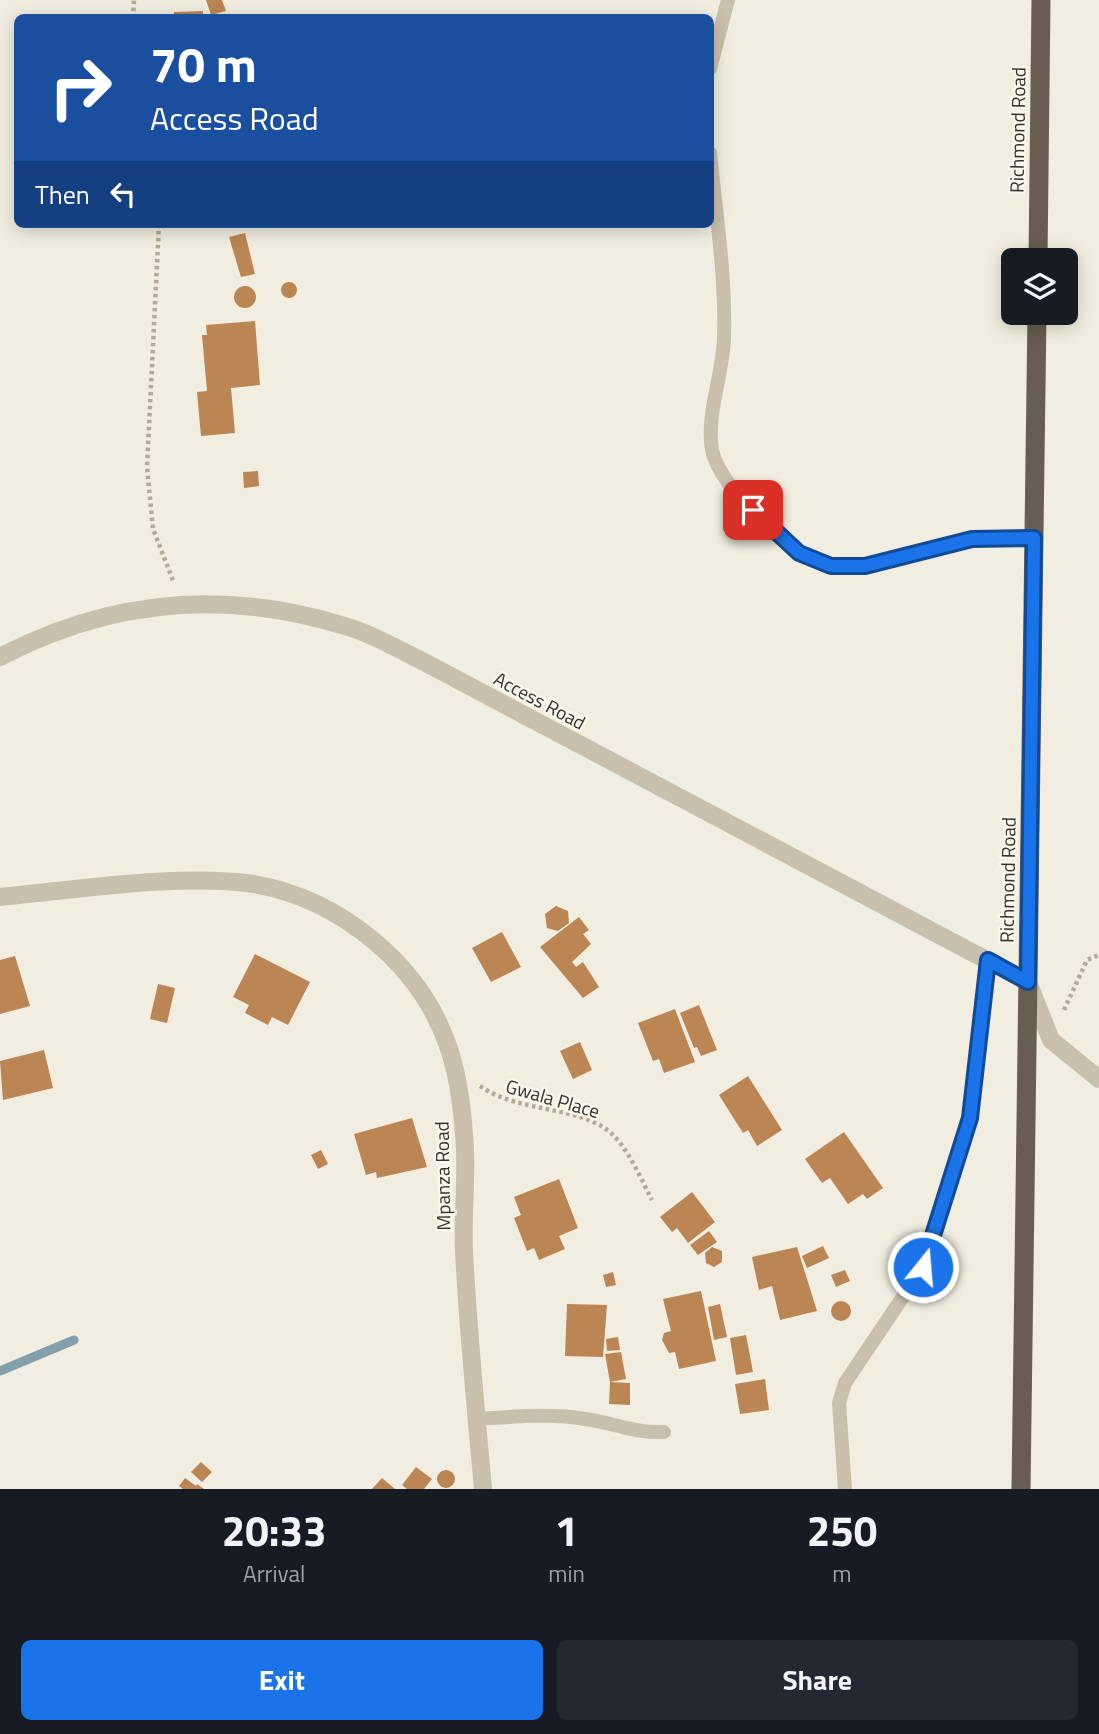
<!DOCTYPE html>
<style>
body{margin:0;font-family:"Titillium Web",sans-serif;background:#242831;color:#f1f3f6;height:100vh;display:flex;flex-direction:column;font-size:26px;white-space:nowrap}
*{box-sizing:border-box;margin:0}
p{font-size:23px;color:#9ea1a6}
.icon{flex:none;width:38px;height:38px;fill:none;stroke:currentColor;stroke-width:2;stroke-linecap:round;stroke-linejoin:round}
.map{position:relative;height:1489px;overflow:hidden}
.details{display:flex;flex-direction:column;background:#171b24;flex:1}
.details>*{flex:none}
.banner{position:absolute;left:14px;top:14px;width:700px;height:214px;border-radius:10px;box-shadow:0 4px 18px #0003;background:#1a4fa0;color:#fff;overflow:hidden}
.buttons{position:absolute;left:1001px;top:248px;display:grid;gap:14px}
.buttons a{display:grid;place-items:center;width:77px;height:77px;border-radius:10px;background:#171b24;box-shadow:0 4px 18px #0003;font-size:35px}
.pin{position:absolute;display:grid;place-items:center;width:60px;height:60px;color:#fff;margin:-30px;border-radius:14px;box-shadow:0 4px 10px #0006}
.me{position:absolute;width:77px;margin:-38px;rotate:17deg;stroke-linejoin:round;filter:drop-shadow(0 0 5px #0008)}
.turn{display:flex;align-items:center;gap:24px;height:147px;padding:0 21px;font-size:32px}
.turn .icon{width:91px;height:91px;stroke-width:2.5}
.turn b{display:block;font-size:49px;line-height:60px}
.then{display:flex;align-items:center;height:66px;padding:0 21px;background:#0003;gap:14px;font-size:26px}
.eta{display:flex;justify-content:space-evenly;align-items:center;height:119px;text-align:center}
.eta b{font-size:42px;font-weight:700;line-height:49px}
.button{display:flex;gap:14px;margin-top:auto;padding:14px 21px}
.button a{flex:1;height:80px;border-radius:10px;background:#1a73e8;color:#fff;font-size:28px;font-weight:700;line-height:80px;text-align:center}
.button a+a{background:#242831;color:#f1f3f6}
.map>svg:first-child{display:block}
</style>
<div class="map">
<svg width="1099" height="1489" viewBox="0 0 1099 1489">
<rect width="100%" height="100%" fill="#f1ede0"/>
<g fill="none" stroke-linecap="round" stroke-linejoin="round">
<path stroke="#81a0ab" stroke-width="9" d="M0 1371 74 1340"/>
</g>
<g fill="#bb8554">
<path d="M206 0H222L226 11 211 15Z"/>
<path d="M203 11V18H174V12Z"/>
<path d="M245 233 255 274 241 277 229 237Z"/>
<circle cx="289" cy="290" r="8"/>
<circle cx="245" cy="297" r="11"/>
<path d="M255 321 260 385 231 388 235 433 201 436 197 392 207 391 202 335H207L206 325Z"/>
<path d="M258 471 259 486 244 488 243 472Z"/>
<path d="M556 906 568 911 569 923 558 931 547 928 545 914Z"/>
<path d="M579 917 589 930 583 934 591 944 572 962 576 967 583 962 599 987 583 998 540 947Z"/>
<path d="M502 932 521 967 491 982 472 948Z"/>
<path d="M255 954 310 982 288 1025 272 1017 268 1025 245 1013 249 1005 233 997Z"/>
<path d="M15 956 30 1006 0 1014V960Z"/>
<path d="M158 984 175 988 167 1023 150 1019Z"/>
<path d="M699 1005 717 1050 701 1056 697 1047 694 1048 680 1013Z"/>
<path d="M675 1009 695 1062 664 1073 659 1059 653 1061 638 1023Z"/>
<path d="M580 1042 592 1070 573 1079 560 1051Z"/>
<path d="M44 1050 53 1088 3 1100 0 1061Z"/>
<path d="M748 1076 782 1130 757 1146 748 1130 743 1133 719 1095Z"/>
<path d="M412 1118 427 1167 377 1178 376 1172 366 1175 354 1134Z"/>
<path d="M844 1132 883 1188 867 1199 863 1194 848 1204 830 1178 822 1183 805 1159Z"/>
<path d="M321 1150 328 1164 318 1169 311 1155Z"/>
<path d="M559 1179 578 1228 559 1236 565 1249 539 1260 534 1248 527 1251 514 1218 521 1215 514 1197Z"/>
<path d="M692 1192 715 1222 688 1243 677 1228 672 1232 660 1217Z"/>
<path d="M709 1231 717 1242 698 1255 690 1245Z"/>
<path d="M823 1246 829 1258 807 1268 802 1256Z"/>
<path d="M712 1247 722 1251V1262L714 1267 706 1263 705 1253Z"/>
<path d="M797 1247 817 1311 780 1320 772 1286 759 1290 752 1257Z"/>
<path d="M845 1270 850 1281 836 1287 831 1275Z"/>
<path d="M613 1272 616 1285 606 1287 603 1275Z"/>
<path d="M701 1291 716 1361 679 1369 675 1352 669 1353 662 1340 664 1333 671 1331 663 1299Z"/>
<circle cx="841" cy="1311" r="10"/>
<path d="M567 1304 607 1305 603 1357 565 1356Z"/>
<path d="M720 1304 727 1337 714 1340 708 1307Z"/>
<path d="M746 1335 753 1372 736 1375 730 1338Z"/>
<path d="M618 1337 620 1350 607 1351 606 1339Z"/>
<path d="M621 1352 626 1379 610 1382 605 1354Z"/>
<path d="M765 1379 769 1410 740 1414 735 1384Z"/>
<path d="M610 1382 630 1383V1405L609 1404Z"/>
<path d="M201 1462 212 1472 202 1482 191 1472Z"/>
<path d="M416 1467 432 1479 424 1489H407L402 1485Z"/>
<circle cx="446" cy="1479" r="9"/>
<path d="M185 1478 196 1486 197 1484 204 1489H183L179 1486Z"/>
<path d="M382 1478 395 1489H372Z"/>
</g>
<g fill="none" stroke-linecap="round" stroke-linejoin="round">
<g stroke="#b4aa97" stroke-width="4.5" stroke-dasharray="3.5 3.5" stroke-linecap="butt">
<path d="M133 18 134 0"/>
<path d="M159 224 147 467 153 529 174 583"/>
<path d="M1064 1010 1087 960 1099 955"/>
<path d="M480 1086C521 1115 586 1104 616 1138 631 1155 641 1179 652 1200"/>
</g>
<g stroke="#c8c0ac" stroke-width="14">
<path d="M710 69 728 0"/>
<path d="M710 153C716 214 726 277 724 338 723 374 706 414 712 450 719 487 796 565 835 566 882 568 924 547 970 539 991 536 1013 537 1034 538"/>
<path d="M477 1419C513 1417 549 1413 585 1419 615 1423 632 1433 664 1432"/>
<path d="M845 1489 839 1403 845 1383 923 1267 970 1118 988 960"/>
</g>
<g stroke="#c8c0ac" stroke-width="18">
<path d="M0 657C111 599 228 589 348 627 375 635 401 651 426 663L1028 982 1051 1040 1099 1079"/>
<path d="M0 897C75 890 181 873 254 884 340 899 420 964 448 1046 458 1074 462 1106 464 1135 468 1173 462 1213 464 1251 468 1331 476 1410 483 1489"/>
</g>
<g stroke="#675d50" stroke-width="19">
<path d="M1038 261 1041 0"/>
<path d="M1021 1489 1037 313"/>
</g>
</g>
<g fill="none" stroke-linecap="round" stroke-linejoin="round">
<defs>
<path id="route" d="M753 510 799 553 831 566H865L972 539 1034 538 1028 982 988 960 970 1118 923 1267"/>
</defs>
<use href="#route" stroke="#114b97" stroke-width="18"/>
<use href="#route" stroke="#1a73e8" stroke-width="12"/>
</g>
<g text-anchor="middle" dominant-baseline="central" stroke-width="5" stroke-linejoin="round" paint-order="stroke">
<g font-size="19" fill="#37312b" stroke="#f9f6ec">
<text transform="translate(1017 130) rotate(-89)">Richmond Road</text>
<text transform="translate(540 700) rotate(28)">Access Road</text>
<text transform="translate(1007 880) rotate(-89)">Richmond Road</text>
<text transform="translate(553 1098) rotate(16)">Gwala Place</text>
<text transform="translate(442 1176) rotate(-91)">Mpanza Road</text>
</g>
</g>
</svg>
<div class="buttons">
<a><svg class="icon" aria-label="layers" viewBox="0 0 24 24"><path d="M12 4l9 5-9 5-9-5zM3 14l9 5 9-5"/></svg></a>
</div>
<div class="pin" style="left:753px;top:510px;background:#d93025"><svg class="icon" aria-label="arrive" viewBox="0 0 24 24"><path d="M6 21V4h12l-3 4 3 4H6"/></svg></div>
<svg class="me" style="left:923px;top:1267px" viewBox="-20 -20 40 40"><circle r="17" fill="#1a73e8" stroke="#fff" stroke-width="3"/><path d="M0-11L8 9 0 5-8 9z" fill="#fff"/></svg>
<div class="banner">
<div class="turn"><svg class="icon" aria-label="right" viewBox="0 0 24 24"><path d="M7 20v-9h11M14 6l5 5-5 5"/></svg><div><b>70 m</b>Access Road</div></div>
<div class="then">Then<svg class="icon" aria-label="left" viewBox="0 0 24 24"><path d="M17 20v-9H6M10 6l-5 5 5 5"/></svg></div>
</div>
</div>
<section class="details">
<div class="eta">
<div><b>20:33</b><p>Arrival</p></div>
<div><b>1</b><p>min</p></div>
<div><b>250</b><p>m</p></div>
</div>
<div class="button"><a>Exit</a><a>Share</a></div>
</section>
